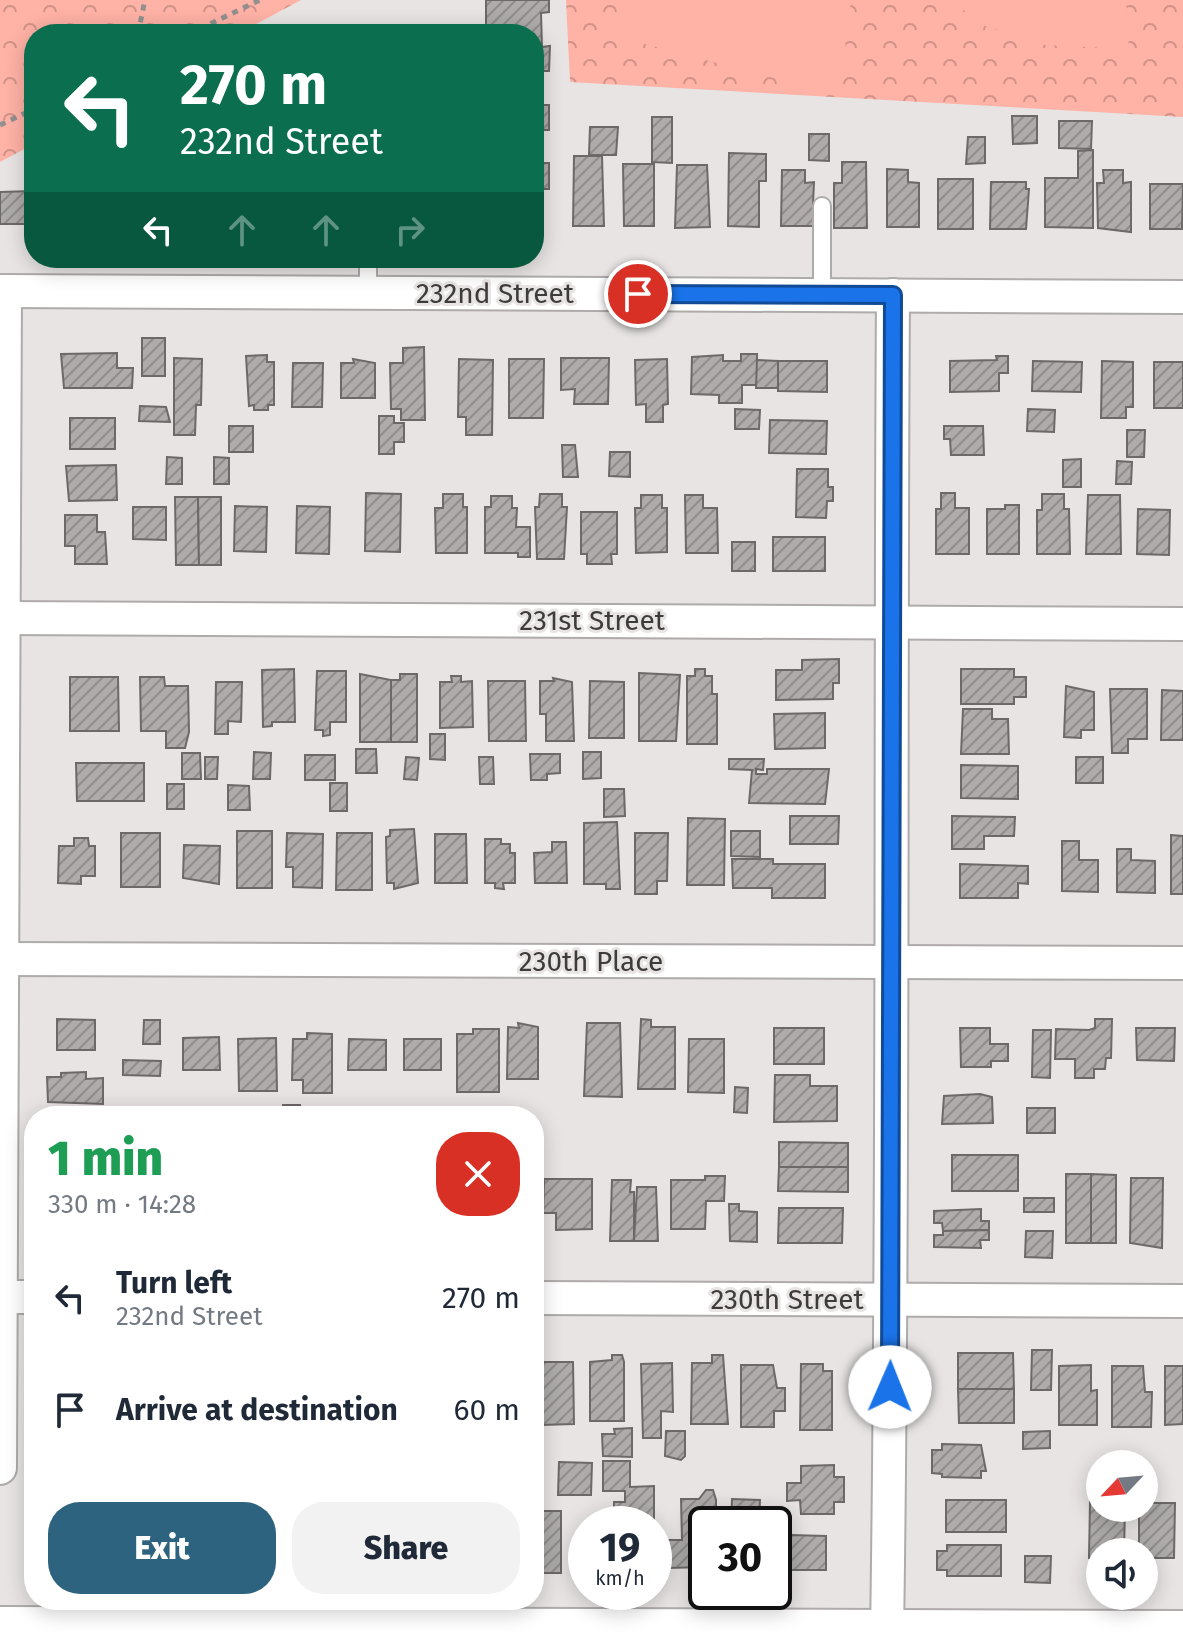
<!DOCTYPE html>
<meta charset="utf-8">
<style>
body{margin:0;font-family:"Fira Sans",sans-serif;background:#f2f2f3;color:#1f2937;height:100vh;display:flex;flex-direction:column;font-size:30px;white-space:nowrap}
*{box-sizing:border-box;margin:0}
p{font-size:26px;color:#747a83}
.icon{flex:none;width:44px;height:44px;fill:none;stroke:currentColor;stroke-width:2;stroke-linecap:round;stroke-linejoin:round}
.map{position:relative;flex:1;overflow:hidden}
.panel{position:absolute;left:24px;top:1106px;width:520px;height:504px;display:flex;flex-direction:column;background:#fff;border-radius:32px;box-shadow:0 4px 20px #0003}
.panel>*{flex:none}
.hud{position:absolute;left:24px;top:24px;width:520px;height:244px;border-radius:32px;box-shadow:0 4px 20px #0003;background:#0b6e4f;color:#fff;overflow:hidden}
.needle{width:52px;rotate:244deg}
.controls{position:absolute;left:1086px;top:1450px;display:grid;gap:16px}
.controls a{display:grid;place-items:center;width:72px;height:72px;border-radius:50%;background:#fff;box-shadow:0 4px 20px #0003;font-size:40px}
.speed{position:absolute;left:568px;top:1506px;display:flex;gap:16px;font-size:40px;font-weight:700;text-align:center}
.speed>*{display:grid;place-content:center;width:104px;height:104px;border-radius:50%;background:#fff;box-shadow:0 4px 20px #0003;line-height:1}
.speed small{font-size:20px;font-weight:400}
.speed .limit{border:4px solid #111;border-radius:12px;background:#fff;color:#111}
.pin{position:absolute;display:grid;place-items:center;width:68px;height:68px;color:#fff;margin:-34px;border:4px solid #fff;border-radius:50%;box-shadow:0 2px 8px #0007}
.me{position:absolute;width:88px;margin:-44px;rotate:1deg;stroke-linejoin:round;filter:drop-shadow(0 0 6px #0008)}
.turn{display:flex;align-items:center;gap:28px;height:168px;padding:0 24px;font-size:36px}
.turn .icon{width:104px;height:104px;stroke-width:2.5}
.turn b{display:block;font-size:56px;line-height:68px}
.lanes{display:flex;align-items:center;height:76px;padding:0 24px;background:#0003;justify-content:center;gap:40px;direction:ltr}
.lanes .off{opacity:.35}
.round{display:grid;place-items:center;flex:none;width:84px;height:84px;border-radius:32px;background:#f2f2f3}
.overview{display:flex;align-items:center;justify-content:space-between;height:136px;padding:0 24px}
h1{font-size:48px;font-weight:800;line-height:60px;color:#1e9e55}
.action{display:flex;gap:16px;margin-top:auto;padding:16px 24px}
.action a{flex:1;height:92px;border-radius:32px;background:#2d637e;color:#fff;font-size:32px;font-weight:800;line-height:92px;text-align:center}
.action a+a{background:#f2f2f3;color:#1f2937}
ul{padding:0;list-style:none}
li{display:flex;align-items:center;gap:24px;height:112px;padding:0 24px}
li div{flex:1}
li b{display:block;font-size:30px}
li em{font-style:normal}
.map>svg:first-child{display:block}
</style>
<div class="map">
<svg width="1183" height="1634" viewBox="0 0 1183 1634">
<defs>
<pattern id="park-crowns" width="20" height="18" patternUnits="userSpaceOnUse" patternTransform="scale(2)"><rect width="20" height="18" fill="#ffb2a6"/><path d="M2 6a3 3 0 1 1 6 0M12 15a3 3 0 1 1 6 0" fill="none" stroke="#d09288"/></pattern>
<pattern id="building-hatch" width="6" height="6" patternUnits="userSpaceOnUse" patternTransform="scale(2)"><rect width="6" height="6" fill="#aeabaa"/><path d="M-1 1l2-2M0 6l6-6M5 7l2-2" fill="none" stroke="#8f8c8c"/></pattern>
</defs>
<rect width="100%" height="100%" fill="#e8e4e4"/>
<g fill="url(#park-crowns)">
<path d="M0 0H301L238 34H34V144L0 162Z"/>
<path d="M566 0H1183V117L570 82Z"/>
</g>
<g fill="#ffb2a6">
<path d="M638 0H851L843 64 823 91 618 37Z"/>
<path d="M957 0H1126L1129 49 1045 45 972 22Z"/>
</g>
<g fill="url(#building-hatch)" stroke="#6d6969" stroke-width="2">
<path d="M486 0H549V12L541 13 542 47 550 46 549 71H542V105H549V130H542V163H549V189H541V206L534 207V34H486Z"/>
<path d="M1012 116H1037V143L1013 144Z"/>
<path d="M652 117H672V163L652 162Z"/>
<path d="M1059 121H1092L1091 149 1059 148Z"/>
<path d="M590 127H618L616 155H589Z"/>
<path d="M809 134H829V161L809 160Z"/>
<path d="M968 137H985V163L966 164Z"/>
<path d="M1093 150V228L1045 227V178H1078V151Z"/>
<path d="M729 153 766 154V181H759V227L728 226Z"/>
<path d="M574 156H602L604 226H573Z"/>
<path d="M842 162H866L867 228H834V183H842Z"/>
<path d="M623 164H654V226H624Z"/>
<path d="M677 165H707L710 227 675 228Z"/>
<path d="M887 169 908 170V182L919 183V227H887Z"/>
<path d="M782 170H805V183L814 182 813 204 818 203 814 226H781Z"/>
<path d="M1103 170H1123V183L1131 182V232L1098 228 1097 183H1104Z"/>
<rect x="938" y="179" width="35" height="50"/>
<path d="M991 182H1026V189H1029L1026 229H990Z"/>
<path d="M1150 184H1183L1182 229H1150Z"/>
<path d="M32 191V224H0V192Z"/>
<rect x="142" y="338" width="23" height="38"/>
<path d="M424 347 425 420H401V409H391L390 363H403V348Z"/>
<path d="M117 353V368H133L132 388H64L61 354Z"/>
<path d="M741 354H757V385H742V403H719V395L691 394 692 357 723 355V361H741Z"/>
<path d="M267 355V362H274V405H268V410H254V405L249 406 246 356Z"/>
<path d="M996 356H1008V373H999V391L950 392V361L997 360Z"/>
<path d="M174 358 202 359 201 405H196L195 435H174Z"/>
<path d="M561 358H609L608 404H574L575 389 561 390Z"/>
<path d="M353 359 375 363V398H341V363H354Z"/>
<path d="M459 359 493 360 492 435H466V417H458Z"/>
<path d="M509 359H544L543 418H509Z"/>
<path d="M667 359 668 404 663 405V422H646V404L636 405 635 360Z"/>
<path d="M757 360 778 361V388H756Z"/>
<path d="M778 361H827V392L778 391Z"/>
<path d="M1033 361 1082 362 1081 392 1032 391Z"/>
<path d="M1102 361 1133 362V407H1126V418H1101Z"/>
<rect x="1154" y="362" width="29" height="46"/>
<path d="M293 363H323L322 407H292Z"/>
<path d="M140 406 166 407 170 422 139 421Z"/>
<path d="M735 409 760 410 759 429H735Z"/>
<path d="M1028 409 1055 410 1054 432 1027 431Z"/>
<path d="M379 416H394V423H404V442H394V454H379Z"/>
<rect x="70" y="418" width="45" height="31"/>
<path d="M770 420 827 421 826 454 769 453Z"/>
<rect x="229" y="426" width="24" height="26"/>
<path d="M944 426H983L984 455H951L950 439H944Z"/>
<path d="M1127 430H1145L1144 457H1127Z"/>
<path d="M562 445H575L578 477H563Z"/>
<path d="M610 452H630V477L609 476Z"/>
<path d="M167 457 182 458V484H166Z"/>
<path d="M214 457 229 458V484H214Z"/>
<path d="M1081 459V487H1063V460Z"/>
<path d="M1117 461 1132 462 1131 484H1116Z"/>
<path d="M116 465 117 500 69 501 66 466Z"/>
<path d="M797 469H828V487H833V501H827L826 518 796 517Z"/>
<path d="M366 493 401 494 400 552 365 551Z"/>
<path d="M941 493H955V508H969V554H936V509H941Z"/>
<path d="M443 494H463V507H467V553H436L435 508H443Z"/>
<path d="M540 494H562V507H567L564 559H537L535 507H539Z"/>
<path d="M1042 494H1064V509H1069L1070 554H1037V510H1042Z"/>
<path d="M641 495H662V508H667V552L636 553 635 508H641Z"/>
<path d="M685 495H703V508H717L718 553H686Z"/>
<path d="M1088 495H1120L1121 554H1086Z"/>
<path d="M491 496H512V508H517L516 527H530V557H518V553H485V507H491Z"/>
<path d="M175 497H198L199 565H176Z"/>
<path d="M198 497H221V565H199Z"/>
<path d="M1005 505H1019V554H987V509H1005Z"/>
<path d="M235 506 267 507 266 552 234 551Z"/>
<path d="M297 506 330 507 329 554 296 553Z"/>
<path d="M133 507H166V540L133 539Z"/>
<path d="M1138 509 1170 510 1169 555 1137 554Z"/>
<path d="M581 512H617V554H611L612 564H587V554H581Z"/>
<path d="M65 515H97V532H105L107 564H75V546H65Z"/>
<rect x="773" y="537" width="52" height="34"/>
<rect x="732" y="542" width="23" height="29"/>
<path d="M839 659V683H833V699L776 700V670H802V660Z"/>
<path d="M294 669 295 722H272V726L263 727 262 670Z"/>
<path d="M695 669H705V676H712V694H717V744H687V676H695Z"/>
<path d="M961 669H1014V677H1026V697H1014V704H961Z"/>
<path d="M317 671H346V722H330V735L323 736V730H315Z"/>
<path d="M639 673 680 675 676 741H639Z"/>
<path d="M360 674 391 680V742H360Z"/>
<path d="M400 674H417V742H391V680H400Z"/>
<path d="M451 676H461V682L472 681 473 727 440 728V682H452Z"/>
<path d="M70 677H118L119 731H70Z"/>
<path d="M140 677H164L165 686H188L189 732 185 748H166V731H141Z"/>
<path d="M553 678 572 682 574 741H546V714H540V681H554Z"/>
<path d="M488 681H525L526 741H489Z"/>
<path d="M590 681 624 682V738H589Z"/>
<path d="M216 682H242L241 722 228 721V734H215Z"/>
<path d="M1066 686 1094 692V730H1081V738L1064 737Z"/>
<path d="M1110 689H1147V739H1128V753H1112Z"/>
<path d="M1162 690 1183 691V740H1161Z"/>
<path d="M963 709H992V719H1008L1009 754H961Z"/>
<path d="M825 713V748L775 749 774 714Z"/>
<path d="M430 734H445V760L430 759Z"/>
<path d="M356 749H376L377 773H356Z"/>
<path d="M254 752 271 753 270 779H253Z"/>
<path d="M583 752H601V778L583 779Z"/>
<path d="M182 753H200L201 779H182Z"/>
<path d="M530 754H560V773L547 774V780H531Z"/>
<rect x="305" y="755" width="30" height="25"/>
<path d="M205 757H218L217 779H205Z"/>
<path d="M406 757 419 758 417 780 404 779Z"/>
<path d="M479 757H493L494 784H480Z"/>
<rect x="1076" y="757" width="27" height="26"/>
<path d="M729 759H764L763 770 756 769V774H767V769H829L825 804 749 803 752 770 729 769Z"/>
<path d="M76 763H144V801H77Z"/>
<path d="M961 765 1018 766V799L961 798Z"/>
<rect x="330" y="783" width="17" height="28"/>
<rect x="167" y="784" width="17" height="25"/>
<path d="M228 785 249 786 250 810H228Z"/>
<path d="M604 789H624L625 816 604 817Z"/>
<path d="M790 816H839L838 844H790Z"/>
<path d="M952 816 1015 817 1014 836H984V849H952Z"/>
<path d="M688 818 725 819 724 885H687Z"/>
<path d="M617 822 620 889H606V884H584V823Z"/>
<path d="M414 829 418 883 394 889V883H387L386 837 390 836V830Z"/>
<rect x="237" y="831" width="35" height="57"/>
<path d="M731 831H760V857L731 856Z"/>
<rect x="121" y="833" width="39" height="54"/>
<path d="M287 833 323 834 322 888 293 887V867H286Z"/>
<path d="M337 833H372V890H336Z"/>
<path d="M635 833H668L667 881H657V894H635Z"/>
<path d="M435 834H466L467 883H435Z"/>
<path d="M1171 835 1183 836V894H1171Z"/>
<path d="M74 838H88L89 846H95V876H81V884L58 883 59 846H74Z"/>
<path d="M485 839H501V844H510V853H515V883H503L504 889 495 888V883H485Z"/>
<path d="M1062 841H1079V860H1098V892L1062 891Z"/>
<path d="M552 842H566L567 883H535L534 853 552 852Z"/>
<path d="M184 845 220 846 219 884 183 878Z"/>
<path d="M1117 849H1131V860L1155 861V893L1117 892Z"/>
<path d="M732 859H773V864H825V898H772V888H733Z"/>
<path d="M960 864 1028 866V884L1018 883V898H960Z"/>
<path d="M57 1019 95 1020V1050H57Z"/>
<path d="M641 1019 651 1020V1027H675V1089H638Z"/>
<path d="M1095 1019H1112L1111 1058H1106L1105 1069H1094V1078H1075V1059H1055L1056 1029 1089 1030 1095 1028Z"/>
<path d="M144 1020H160V1044H143Z"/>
<path d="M518 1023 538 1027V1079H507L508 1027 519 1028Z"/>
<path d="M587 1023H620L622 1097 584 1096Z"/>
<rect x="774" y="1028" width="50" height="36"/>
<path d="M960 1028H990V1044H1008V1061H991V1067H961Z"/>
<path d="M1136 1028H1175L1174 1061 1137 1060Z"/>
<path d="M473 1029H499V1092H457V1034H473Z"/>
<path d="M1033 1030H1051L1050 1078 1032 1077Z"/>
<path d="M307 1033 332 1034V1093H303V1080H292L293 1039H307Z"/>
<path d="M219 1037 220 1070H183V1038Z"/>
<path d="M276 1038 277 1091H239L238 1039Z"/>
<path d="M349 1039 386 1040V1070H348Z"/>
<rect x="404" y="1039" width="37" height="31"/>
<path d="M689 1039H724V1093L688 1092Z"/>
<path d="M123 1060 161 1061 160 1076 123 1075Z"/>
<path d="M86 1072V1079L103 1078V1104L48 1102 47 1077H61V1073Z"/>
<path d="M775 1075H810V1086H837V1121L774 1122Z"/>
<path d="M735 1087 748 1088 747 1113 734 1112Z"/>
<path d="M980 1094 992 1097 993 1123 942 1124 944 1096Z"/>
<path d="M283 1105H300L301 1116H283Z"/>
<rect x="1027" y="1108" width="28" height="25"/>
<path d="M779 1142 848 1143V1167H779Z"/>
<rect x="952" y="1155" width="66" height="36"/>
<path d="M779 1167H848V1192L778 1191Z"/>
<rect x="1066" y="1174" width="25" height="69"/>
<path d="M1091 1174 1116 1175V1243H1091Z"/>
<path d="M705 1176H725L724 1201H706L705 1229H671V1180H705Z"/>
<path d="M1131 1178H1163L1162 1248 1130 1243Z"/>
<path d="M544 1179H592V1229L556 1230V1213H543Z"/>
<path d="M612 1180H631L630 1192H634V1241H610Z"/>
<path d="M637 1187H656L658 1241H634Z"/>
<rect x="1024" y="1198" width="30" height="14"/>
<path d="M729 1204H739V1211L757 1212V1242L730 1241Z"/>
<path d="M779 1208H843L842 1243H778Z"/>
<path d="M981 1209V1221H989V1230L943 1231 942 1223H934V1211Z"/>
<path d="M989 1230V1240H980L981 1248 934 1247V1235H943V1231Z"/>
<path d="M1026 1231H1053L1052 1258 1025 1257Z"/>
<path d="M1032 1350H1052L1051 1390H1031Z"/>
<path d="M958 1353H1013L1014 1389H958Z"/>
<path d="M612 1355H622L624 1362V1421H590V1362L612 1360Z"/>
<path d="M712 1355H723L728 1424H691L692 1363H712Z"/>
<path d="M541 1362H573L574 1424 541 1425Z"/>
<path d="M672 1363 673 1412 661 1411V1438H643L641 1364Z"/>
<path d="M801 1364H823V1371H832V1430H800Z"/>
<path d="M741 1365H773L777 1388H785V1411H774V1427H741Z"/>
<path d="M1091 1365V1391L1097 1390V1425H1059V1366Z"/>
<path d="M1112 1366H1143L1145 1392H1152L1151 1427H1112Z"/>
<path d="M1165 1366H1183V1424L1165 1425Z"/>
<path d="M958 1389H1014V1423H959Z"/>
<path d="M632 1428V1457L603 1456 602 1434H615L614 1429Z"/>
<path d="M666 1431H685V1456L681 1460 665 1456Z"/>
<path d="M1050 1431V1448L1023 1449V1432Z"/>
<path d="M942 1444 981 1445 986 1471H981V1478L942 1477V1474L932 1473V1450H942Z"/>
<path d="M603 1461H630V1487L654 1486V1562V1524H614V1502H625V1491H603Z"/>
<path d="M559 1462 592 1463 591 1495H558Z"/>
<path d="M834 1465V1477H844V1502H834V1514H801L800 1500 787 1501V1483H801V1466Z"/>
<path d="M706 1490H713L716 1500V1524H706V1567L668 1568 667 1540H682L681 1499H699Z"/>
<path d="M732 1499 760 1500 759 1523H731Z"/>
<rect x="946" y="1500" width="60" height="32"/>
<path d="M1090 1502H1100V1508H1125L1124 1552H1100V1558H1089Z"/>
<path d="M1144 1503H1175L1174 1558H1144V1552H1139V1508H1144Z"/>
<rect x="539" y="1511" width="22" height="62"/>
<rect x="774" y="1535" width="17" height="35"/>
<path d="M791 1535 826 1536V1570H791Z"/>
<path d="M947 1545H1001V1576H947V1570H937V1551H947Z"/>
<path d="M1025 1556H1051L1050 1583 1025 1582Z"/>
</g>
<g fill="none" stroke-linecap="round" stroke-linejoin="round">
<defs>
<g id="lane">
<path d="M822 206V294"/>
<path d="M368 258V293"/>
</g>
<g id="street">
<path d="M0 291 1183 297"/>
<path d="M0 618 1183 624"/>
<path d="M0 959 1183 963"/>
<path d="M0 1297H34"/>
<path d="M534 1298 1183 1301"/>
<path d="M0 1468 5 292"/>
<path d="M0 1623 1183 1627"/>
<path d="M887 1634C894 1188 890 741 893 295"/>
</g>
</defs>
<use href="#lane" stroke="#aeabaa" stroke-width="20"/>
<use href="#street" stroke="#aeabaa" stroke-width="36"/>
<g stroke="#928f8f" stroke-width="5" stroke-dasharray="6 6" stroke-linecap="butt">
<path d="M138 34 145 0"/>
<path d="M189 34 260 0"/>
<path d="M0 125 34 109"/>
</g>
<use href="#lane" stroke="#fff" stroke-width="16"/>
<use href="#street" stroke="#fff" stroke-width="32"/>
</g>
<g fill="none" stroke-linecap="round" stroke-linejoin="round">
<defs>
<path id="route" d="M638 294 893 295 890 1387"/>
</defs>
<use href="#route" stroke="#114b97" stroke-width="20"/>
<use href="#route" stroke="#1a73e8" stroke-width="14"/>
</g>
<g text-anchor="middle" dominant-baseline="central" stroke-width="6" stroke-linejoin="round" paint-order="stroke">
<g font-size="28" fill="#3d3c3b" stroke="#e8e4e4">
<text x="495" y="293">232nd Street</text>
<text x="592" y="620">231st Street</text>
<text x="591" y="961">230th Place</text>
<text x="787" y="1299">230th Street</text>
</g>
</g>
</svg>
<div class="controls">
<a><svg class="needle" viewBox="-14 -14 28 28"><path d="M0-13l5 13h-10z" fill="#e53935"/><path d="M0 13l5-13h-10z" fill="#747a83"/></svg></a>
<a><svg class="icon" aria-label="sound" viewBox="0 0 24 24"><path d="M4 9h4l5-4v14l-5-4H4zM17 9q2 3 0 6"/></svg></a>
</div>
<div class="speed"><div>19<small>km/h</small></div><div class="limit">30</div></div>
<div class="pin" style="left:638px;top:294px;background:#d93025"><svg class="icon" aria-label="arrive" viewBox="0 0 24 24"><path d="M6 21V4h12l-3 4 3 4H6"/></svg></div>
<svg class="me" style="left:890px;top:1387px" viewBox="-20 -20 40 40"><circle r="19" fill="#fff"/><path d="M0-13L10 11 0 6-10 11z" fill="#1a73e8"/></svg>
<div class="hud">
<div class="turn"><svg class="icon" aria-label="left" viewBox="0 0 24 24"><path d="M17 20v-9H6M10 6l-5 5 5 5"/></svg><div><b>270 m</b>232nd Street</div></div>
<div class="lanes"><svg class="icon" aria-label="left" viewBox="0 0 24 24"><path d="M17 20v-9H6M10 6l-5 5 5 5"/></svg><svg class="icon off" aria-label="ahead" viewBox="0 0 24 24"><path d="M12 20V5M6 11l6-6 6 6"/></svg><svg class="icon off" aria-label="ahead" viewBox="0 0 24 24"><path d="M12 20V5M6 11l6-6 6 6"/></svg><svg class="icon off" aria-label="right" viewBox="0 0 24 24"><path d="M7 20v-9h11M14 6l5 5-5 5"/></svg></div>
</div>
<section class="panel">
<div class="overview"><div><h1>1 min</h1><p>330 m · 14:28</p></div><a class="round" style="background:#d93025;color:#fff"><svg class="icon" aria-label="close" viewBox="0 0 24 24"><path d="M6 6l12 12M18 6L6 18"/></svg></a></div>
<ul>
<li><svg class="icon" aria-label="left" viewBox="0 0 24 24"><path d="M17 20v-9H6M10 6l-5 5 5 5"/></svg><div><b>Turn left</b><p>232nd Street</p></div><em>270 m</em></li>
<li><svg class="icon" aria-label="arrive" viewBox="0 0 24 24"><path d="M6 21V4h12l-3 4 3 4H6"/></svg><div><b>Arrive at destination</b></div><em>60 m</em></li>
</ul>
<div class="action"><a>Exit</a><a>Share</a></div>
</section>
</div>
